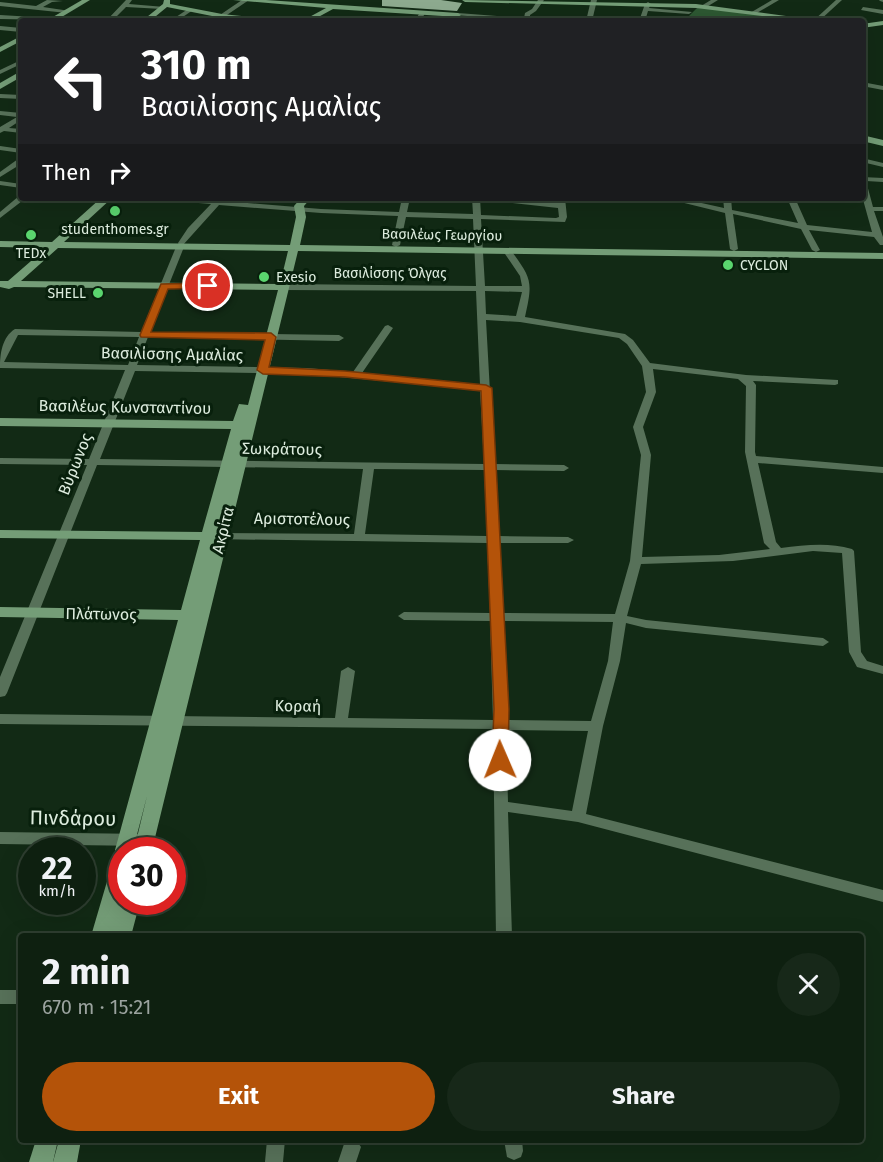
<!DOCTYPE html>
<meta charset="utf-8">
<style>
body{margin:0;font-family:"Fira Sans",sans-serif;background:#172819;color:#f1f3f6;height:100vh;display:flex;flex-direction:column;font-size:22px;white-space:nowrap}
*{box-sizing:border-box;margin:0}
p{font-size:20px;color:#9ba39f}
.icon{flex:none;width:33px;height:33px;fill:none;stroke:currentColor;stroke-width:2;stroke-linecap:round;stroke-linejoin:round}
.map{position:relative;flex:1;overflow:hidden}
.details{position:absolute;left:18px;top:933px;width:846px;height:210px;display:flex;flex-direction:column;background:#0e2010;border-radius:6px;box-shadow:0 6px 24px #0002,0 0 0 2px #2e3e30}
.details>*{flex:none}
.banner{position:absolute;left:18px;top:18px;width:848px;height:183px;border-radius:6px;box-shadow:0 6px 24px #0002,0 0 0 2px #2e3e30;background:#202124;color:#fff;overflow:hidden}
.speed{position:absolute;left:18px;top:837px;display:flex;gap:12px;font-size:30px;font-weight:700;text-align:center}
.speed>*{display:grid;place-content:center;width:78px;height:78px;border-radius:50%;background:#0e2010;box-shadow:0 6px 24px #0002,0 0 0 2px #2e3e30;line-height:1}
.speed small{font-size:15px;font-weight:400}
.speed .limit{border:9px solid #d22;background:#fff;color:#111}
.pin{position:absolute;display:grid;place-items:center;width:51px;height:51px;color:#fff;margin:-26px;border:3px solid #fff;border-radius:50%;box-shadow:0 2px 6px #0007}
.me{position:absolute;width:66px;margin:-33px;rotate:359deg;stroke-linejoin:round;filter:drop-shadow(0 0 4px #0008)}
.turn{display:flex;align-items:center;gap:21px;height:126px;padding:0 24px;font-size:27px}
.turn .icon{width:78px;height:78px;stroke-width:2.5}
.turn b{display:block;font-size:42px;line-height:51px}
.then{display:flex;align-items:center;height:57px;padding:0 24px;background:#0003;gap:12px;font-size:22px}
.round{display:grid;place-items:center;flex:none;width:63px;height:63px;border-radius:32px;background:#172819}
.head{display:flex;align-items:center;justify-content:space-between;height:102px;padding:0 24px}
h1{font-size:36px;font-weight:700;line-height:45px}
.action{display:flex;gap:12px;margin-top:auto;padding:12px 24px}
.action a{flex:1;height:69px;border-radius:36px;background:#b45309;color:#fff;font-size:24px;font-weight:700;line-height:69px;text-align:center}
.action a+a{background:#172819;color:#f1f3f6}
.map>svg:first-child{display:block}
</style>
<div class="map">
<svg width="883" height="1162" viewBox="0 0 883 1162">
<rect width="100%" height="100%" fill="#122a15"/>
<path fill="#2d5832" d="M698 7 812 21H684Z"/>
<path fill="#8daa8f" d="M382 0H441L462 3 457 11 382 6Z"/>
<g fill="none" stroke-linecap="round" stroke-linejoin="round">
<g fill="#577159" fill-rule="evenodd">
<path d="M47 0 63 1 52 2 43 7 70 11 67 13 0 6V2L36 6Z"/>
<path d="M126 0H132L129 4 165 7 162 9 126 7 112 21H106Z"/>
<path d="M242 0H249L218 21H211Z"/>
<path d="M538 0H544L536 11 530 15V21L455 15 458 13 524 18 525 13 532 9Z"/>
<path d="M591 0H597L592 21H586Z"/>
<path d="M711 0H718L705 8H701V6Z"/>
<path d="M772 0H779L755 14 750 13Z"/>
<path d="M836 0H842L819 21H813Z"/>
<path d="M879 0H883V2L880 1Z"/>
<path d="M648 2 651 4 649 8 692 12 689 14 648 11 645 21H639L645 4Z"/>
<path d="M863 7 883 10V14L861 10Z"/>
<path d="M188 9 193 10 177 21H170Z"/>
<path d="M420 12 425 13 421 21H415Z"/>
<path d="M0 15 51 18 54 20 0 19Z"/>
<path d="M333 19H382L385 21H330Z"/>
<path d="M0 26 21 28V32L0 30Z"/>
<path d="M21 60V64L0 74V70Z"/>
<path d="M862 82 883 86V90L862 86Z"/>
<path d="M0 94 21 95V99L0 98Z"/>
<path d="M0 111 21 113V120L9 128 21 129V133L4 131 0 133V127L17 117 0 115Z"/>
<path d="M0 146 21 149V153L0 150Z"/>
<path d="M862 158 883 163V167L862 162Z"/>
<path d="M18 159H21V164L0 177V172Z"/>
<path d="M862 177 883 178V182L866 181 873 207H883V211H874L883 237V245H880L874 237 809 230 820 250 816 252 812 250 801 229 733 214 738 249 734 251 730 249 725 213 664 198H679L724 208 723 198H731L732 210 798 223 787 198H795L807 225 872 232 862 196Z"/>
<path d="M0 181 21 184V188L0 185Z"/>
<path d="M19 196 26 198 0 218V212Z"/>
<path d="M157 198 216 200 218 198H224V201L321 209 399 212 402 198H410L407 212 473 214 472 198H480L481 215 556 218 559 217 558 208 486 200 482 198H508L558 203 557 198H565L567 217 565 222 481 219 485 286H522L520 276 503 251 510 249C532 279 533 281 525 317L625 334 633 340 650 363 746 375 838 380V384L835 385 753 381 756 385 755 452 756 456 883 467V473L758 463 776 542 781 548C805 545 828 542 852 549L854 551 861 652 867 661 883 666V674L857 667 849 652 842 553 813 551 733 561 641 564 627 616 646 620 823 638 829 642 823 646 646 628 626 623 620 661 603 726 586 814 883 890V902L578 822 508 812 512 936H496L493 729 0 724V714L335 718 341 671 348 667 355 671 348 718 493 720 490 621 404 620 398 616 404 612 490 613 487 543 212 539 206 536 212 533 354 534 363 469 97 465 7 693 5 696 0 697V677L87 465 0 464V458L89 459 125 370 0 368C0 354 2 337 15 329L141 332 176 247 179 245 178 243 188 228 211 204 161 200ZM219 205 321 213 398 216 392 245 396 247 400 245 406 217 473 219 476 286 283 284 279 287 283 290 476 291 480 385 362 373 393 328 388 325 385 326 353 372 307 368 137 365 148 337 339 341 344 338 339 335 150 332 184 247 183 245ZM485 291 522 292 516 316 486 314ZM486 320 520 322 619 338 627 344 642 366 646 392 633 427 641 455 630 561 615 614 502 613 499 543H568L574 540 568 537 498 536 495 470 564 471 569 468 564 465 494 464ZM18 335 139 337 128 365 4 362ZM653 369 738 379 746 386 745 452 764 543 770 549 719 555 642 557 651 455 643 427 656 392ZM135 371 307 374 480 390 484 464 100 459ZM374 469 484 470 487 536 365 534ZM503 621 613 622 608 661 591 721 507 720ZM506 730 588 731 572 811 508 802Z"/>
<path d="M0 832 145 834 150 836 152 840 150 844 145 846 0 844Z"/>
<rect x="0" y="990" width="21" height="14"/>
<path d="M267 1140H285L283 1162H265Z"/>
<path d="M356 1140 361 1147 356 1162H338L345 1141Z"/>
<path d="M504 1140H522L523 1151 521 1157 514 1160 507 1157Z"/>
</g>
<g fill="#749d77" fill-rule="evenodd">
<path d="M82 0H90L55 21H46Z"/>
<path d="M164 0H170V4L222 14 292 21 222 18 167 7 150 21H142L163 4Z"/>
<path d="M233 0H266L458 13 461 15 458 17 333 9 311 21H302L326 8Z"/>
<path d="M462 0 696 4 823 21H802L696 8 465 2Z"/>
<path d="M883 21V25L862 28V24Z"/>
<path d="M21 36V41L0 52V47Z"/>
<path d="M21 71V77L0 89V83Z"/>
<path d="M862 135 883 140V146L862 141Z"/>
<path d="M101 198H112L64 242 290 245 296 217 294 206 301 198H311L304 206 306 217 300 245 883 253V259L298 251 152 850H134L147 796 133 850H122L120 902 122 900V902H140L131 936H91L113 861 118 855 115 850 178 620 0 617V607L181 610 200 540 0 538V530L202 532 231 429 0 426V418L233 421 239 404 248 405 278 290 14 287 9 289 0 287V281H8L46 248 0 247V241L52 242ZM58 248 288 251 280 284 21 281Z"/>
<path d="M36 1140H58L53 1162H29Z"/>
<path d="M59 1140H81L77 1162H53Z"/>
</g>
</g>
<path fill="#b45309" stroke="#753606" stroke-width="1.5" d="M208 283 213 286 212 288 168 289 151 332 271 333 276 337 269 367 345 371 486 385 492 388 509 709 508 760 506 764H494L492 760 494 709 481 391 345 377 263 374 257 370 265 340 141 337 140 335 161 284Z"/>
<g fill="#5ad56e" stroke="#08200c" stroke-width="2">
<circle cx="115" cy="211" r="6"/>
<circle cx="31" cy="235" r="6"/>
<circle cx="728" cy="265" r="6"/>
<circle cx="264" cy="277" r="6"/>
<circle cx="98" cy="293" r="6"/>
</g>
<g text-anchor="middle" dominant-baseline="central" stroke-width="6" stroke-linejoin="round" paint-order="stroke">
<g font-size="14" fill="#ddecde" stroke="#08200c">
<text x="115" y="229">studenthomes.gr</text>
<text x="31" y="253">TEDx</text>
<text x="740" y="265" text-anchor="start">CYCLON</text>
<text x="276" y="277" text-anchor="start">Exesio</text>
<text x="86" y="293" text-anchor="end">SHELL</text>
</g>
<g font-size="14" fill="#ddecde" stroke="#08200c">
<text transform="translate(442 235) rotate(1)">Βασιλέως Γεωργίου</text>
<text x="390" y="273">Βασιλίσσης Όλγας</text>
</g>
<g font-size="16" fill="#ddecde" stroke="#08200c">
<text transform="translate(172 354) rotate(1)">Βασιλίσσης Αμαλίας</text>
<text transform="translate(125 407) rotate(1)">Βασιλέως Κωνσταντίνου</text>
<text transform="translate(282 449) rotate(1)">Σωκράτους</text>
<text transform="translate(75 464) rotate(-68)">Βύρωνος</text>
<text transform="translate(302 519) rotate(1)">Αριστοτέλους</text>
<text transform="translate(223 530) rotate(-76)">Ακρίτα</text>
<text transform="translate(101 614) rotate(1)">Πλάτωνος</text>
<text transform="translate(298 706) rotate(1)">Κοραή</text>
</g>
<g font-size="20" fill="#ddecde" stroke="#08200c">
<text transform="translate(73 818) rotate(1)">Πινδάρου</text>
</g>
</g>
</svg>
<div class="speed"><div>22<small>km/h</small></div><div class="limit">30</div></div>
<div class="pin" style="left:208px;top:286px;background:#d93025"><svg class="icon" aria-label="arrive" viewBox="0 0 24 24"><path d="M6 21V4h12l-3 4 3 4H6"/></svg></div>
<svg class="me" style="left:500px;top:760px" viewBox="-20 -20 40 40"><circle r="19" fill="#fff"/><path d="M0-13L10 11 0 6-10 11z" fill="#b45309"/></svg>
<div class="banner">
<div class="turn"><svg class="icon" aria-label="left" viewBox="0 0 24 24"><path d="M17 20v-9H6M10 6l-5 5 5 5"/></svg><div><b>310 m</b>Βασιλίσσης Αμαλίας</div></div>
<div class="then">Then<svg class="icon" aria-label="right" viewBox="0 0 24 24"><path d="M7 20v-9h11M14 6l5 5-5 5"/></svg></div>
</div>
<section class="details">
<div class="head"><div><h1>2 min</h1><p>670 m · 15:21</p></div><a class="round"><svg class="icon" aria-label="close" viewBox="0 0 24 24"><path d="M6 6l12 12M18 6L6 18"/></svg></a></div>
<div class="action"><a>Exit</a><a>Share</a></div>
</section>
</div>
